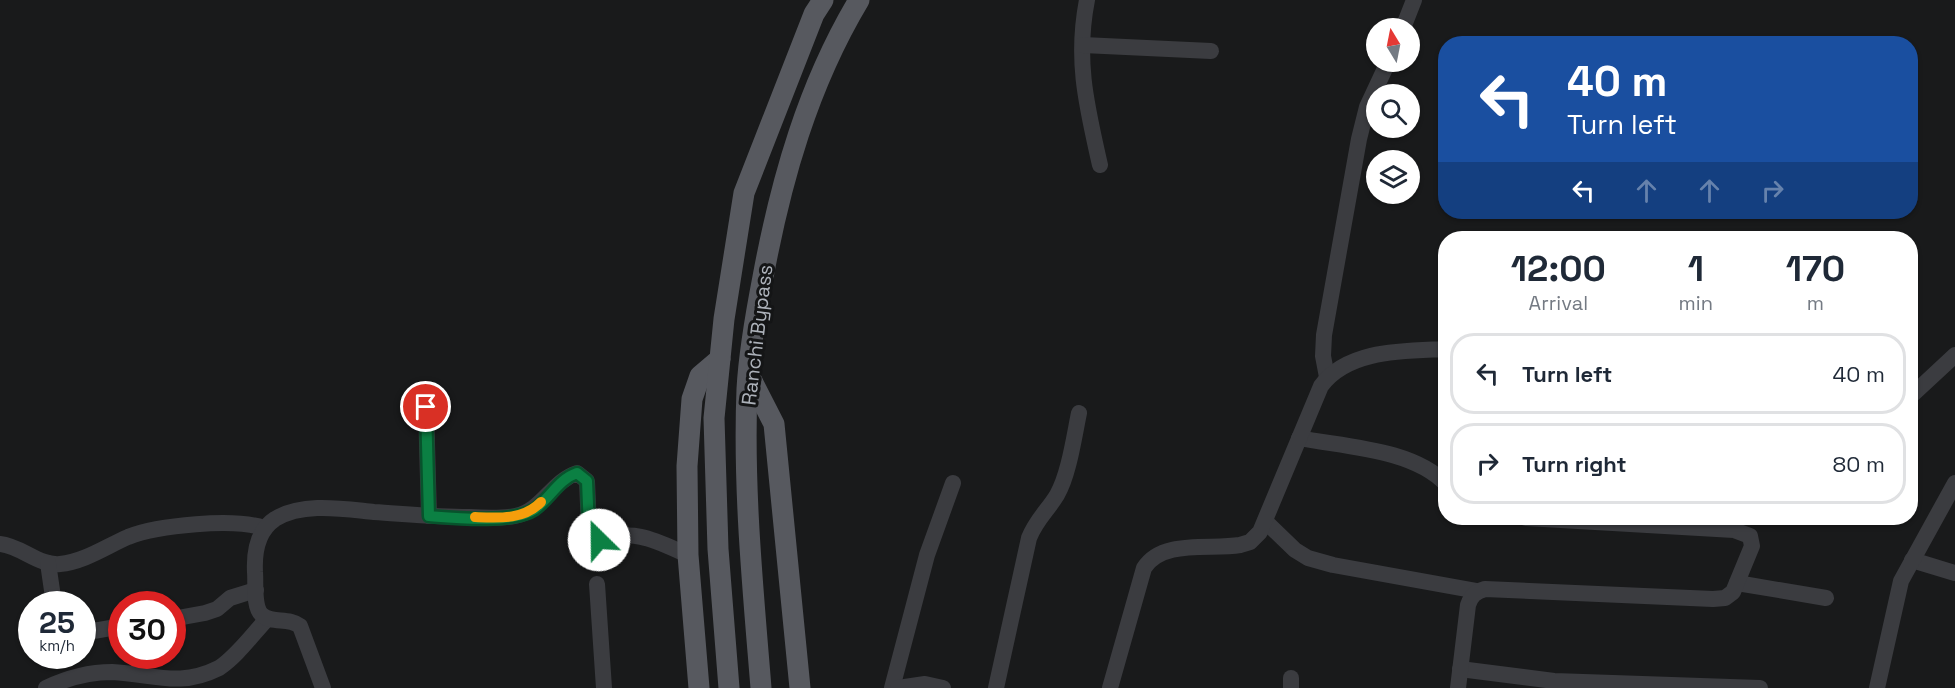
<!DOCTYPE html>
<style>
body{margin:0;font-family:"Space Grotesk",sans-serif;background:#f6f6f7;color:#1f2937;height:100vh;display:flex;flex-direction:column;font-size:22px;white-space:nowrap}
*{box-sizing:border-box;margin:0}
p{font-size:20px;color:#747a83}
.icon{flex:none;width:33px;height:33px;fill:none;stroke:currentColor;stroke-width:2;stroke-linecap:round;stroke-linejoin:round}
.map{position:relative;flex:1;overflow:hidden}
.panel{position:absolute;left:1438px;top:231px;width:480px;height:294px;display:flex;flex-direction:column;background:#fff;border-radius:24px;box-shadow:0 2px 4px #0004}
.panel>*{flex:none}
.guide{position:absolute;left:1438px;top:36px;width:480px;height:183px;border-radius:24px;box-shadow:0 2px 4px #0004;background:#1a4fa0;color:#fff;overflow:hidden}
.needle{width:39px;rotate:350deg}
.tools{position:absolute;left:1366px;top:18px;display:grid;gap:12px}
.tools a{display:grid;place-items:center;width:54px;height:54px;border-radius:50%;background:#fff;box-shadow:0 2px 4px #0004;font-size:30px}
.speed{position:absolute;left:18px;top:591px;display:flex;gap:12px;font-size:30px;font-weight:700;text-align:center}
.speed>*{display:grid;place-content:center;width:78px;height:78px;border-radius:50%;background:#fff;box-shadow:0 2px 4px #0004;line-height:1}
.speed small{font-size:15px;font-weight:400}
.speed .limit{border:9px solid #d22;background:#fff;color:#111}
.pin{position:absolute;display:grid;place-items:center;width:51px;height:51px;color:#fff;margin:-26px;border:3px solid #fff;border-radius:50%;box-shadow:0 2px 6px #0007}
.me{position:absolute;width:66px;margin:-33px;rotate:337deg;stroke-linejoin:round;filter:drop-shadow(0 0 4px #0008)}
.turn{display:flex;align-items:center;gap:21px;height:126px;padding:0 30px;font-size:27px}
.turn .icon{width:78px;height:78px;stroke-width:2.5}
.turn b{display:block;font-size:42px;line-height:51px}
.lanes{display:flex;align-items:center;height:57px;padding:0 30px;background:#0003;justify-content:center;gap:30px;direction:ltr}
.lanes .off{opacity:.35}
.eta{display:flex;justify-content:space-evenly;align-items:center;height:102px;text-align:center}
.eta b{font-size:36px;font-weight:600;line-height:42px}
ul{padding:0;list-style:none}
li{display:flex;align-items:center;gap:18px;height:81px;margin:0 12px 9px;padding:0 18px;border:3px solid #e0e1e3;border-radius:24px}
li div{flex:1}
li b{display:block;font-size:22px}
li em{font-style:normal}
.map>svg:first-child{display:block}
</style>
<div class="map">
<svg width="1955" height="688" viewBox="0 0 1955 688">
<rect width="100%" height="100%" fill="#191a1b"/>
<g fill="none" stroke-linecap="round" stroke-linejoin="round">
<g stroke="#3b3c40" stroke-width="16">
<path d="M1087 0C1075 61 1087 107 1100 165"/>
<path d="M1403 28 1414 0"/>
<path d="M1083 45 1211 51"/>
<path d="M1327 377 1323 356 1324 335 1359 139 1367 107 1388 62"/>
<path d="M1911 396 1955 355"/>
<path d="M426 407 429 516"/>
<path d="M1299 438C1345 447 1413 449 1446 484"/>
<path d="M1265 521 1295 550 1308 558 1333 565 1477 591"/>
<path d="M0 544C21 546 39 566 60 564 84 562 107 546 128 537 158 525 234 518 264 528"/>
<path d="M1912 560 1955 573"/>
<path d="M48 563 54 604"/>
<path d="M1737 583 1826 598"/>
<path d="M597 584 604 688"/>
<path d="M172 619 205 613 217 609 230 598 256 590"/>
<path d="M82 633 122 626"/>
<path d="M1460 669 1554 681 1760 688"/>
<path d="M46 688C67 678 89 672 112 672 154 674 179 688 219 668 237 656 252 635 267 619"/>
<path d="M323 688 300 626C289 617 272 624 262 615 253 607 256 584 255 572 254 552 257 531 275 519 303 502 343 509 374 512 406 514 437 517 469 517 484 518 500 519 515 516 542 511 552 481 577 473L587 481 589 528 594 539 599 540C637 529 654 540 688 555"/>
<path d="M892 688 927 555 953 483"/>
<path d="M898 688 925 684 943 688"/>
<path d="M996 688 1029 538C1036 520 1048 510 1057 495 1069 474 1074 437 1079 413"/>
<path d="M1110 688 1144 568C1162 539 1210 550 1240 545L1250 542 1260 532 1321 386C1348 349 1405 351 1446 349"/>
<path d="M1291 688V678"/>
<path d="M1458 688 1468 605C1471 596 1475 592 1485 589L1713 599 1725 598 1733 592 1752 546 1750 536 1734 530 1526 518"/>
<path d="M1877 688 1901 581 1955 483"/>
</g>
<g stroke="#57595f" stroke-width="21">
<path d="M749 375 774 424 800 688"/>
<path d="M699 688 688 555 687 466 692 399 700 376 720 359"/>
<path d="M729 688 718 549 714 418 724 319 744 193 814 14 823 0"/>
<path d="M761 688C753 589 743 489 747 389 749 352 756 313 763 277 781 180 808 85 859 0"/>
</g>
</g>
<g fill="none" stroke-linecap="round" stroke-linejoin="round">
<defs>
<path id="route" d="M426 407 429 516C454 518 513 524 535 509 550 498 559 479 577 473L587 481 589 528 594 539 599 540"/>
</defs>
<use href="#route" stroke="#07532c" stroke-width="15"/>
<use href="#route" stroke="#0b8043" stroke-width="10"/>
<path stroke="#f59e0b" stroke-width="10" d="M475 517C499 518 524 520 541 502"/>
</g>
<g text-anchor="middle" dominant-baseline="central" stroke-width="6" stroke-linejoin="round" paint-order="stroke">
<g font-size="20" fill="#adb2ba" stroke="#141516">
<text transform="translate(757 335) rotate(-83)">Ranchi Bypass</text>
</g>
</g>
</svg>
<div class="tools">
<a><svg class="needle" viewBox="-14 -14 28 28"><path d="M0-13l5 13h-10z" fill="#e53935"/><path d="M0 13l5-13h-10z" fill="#747a83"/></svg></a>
<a><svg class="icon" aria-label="search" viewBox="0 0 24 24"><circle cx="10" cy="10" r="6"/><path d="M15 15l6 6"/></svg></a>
<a><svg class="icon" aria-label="layers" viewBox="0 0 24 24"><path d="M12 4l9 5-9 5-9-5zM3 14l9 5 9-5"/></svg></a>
</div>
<div class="speed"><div>25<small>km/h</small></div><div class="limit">30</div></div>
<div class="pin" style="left:426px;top:407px;background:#d93025"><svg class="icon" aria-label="arrive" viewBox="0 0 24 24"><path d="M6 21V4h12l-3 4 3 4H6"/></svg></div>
<svg class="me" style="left:599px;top:540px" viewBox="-20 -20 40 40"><circle r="19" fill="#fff"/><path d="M0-13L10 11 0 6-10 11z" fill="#0b8043"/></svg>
<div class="guide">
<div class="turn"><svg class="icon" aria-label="left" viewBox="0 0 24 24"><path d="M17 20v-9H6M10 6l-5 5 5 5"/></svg><div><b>40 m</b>Turn left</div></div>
<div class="lanes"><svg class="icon" aria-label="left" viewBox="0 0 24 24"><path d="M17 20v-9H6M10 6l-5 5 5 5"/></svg><svg class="icon off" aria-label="ahead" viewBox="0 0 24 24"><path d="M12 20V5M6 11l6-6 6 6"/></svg><svg class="icon off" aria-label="ahead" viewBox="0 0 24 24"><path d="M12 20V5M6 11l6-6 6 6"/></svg><svg class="icon off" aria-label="right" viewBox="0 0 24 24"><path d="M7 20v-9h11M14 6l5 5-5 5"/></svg></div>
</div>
<section class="panel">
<div class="eta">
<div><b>12:00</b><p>Arrival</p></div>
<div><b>1</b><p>min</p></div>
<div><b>170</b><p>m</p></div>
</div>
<ul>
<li><svg class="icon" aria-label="left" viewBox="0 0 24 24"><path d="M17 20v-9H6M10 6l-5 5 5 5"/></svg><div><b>Turn left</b></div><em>40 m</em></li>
<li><svg class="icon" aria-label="right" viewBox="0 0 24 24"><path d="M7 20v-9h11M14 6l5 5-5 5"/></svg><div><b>Turn right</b></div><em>80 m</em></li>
</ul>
</section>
</div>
